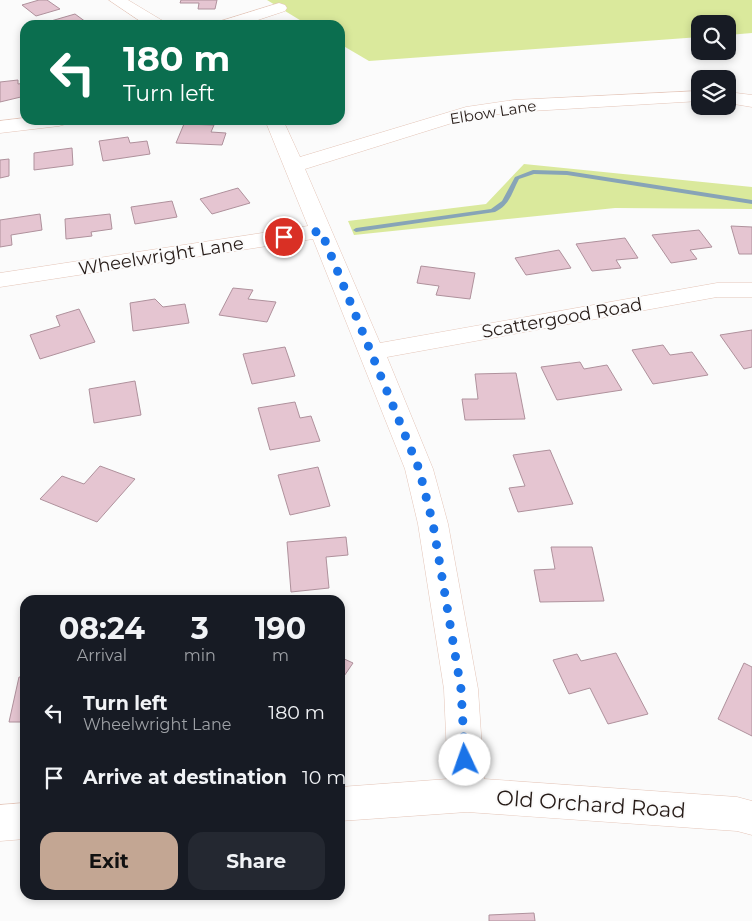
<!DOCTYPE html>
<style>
body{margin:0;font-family:Montserrat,sans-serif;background:#242831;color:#f1f3f6;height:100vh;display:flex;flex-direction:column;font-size:19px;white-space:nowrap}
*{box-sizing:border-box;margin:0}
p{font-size:16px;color:#9ea1a6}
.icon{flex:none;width:28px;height:28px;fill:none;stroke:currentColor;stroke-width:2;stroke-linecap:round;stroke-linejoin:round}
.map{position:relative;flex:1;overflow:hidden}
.panel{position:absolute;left:20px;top:595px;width:325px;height:305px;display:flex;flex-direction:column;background:#171b24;border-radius:15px;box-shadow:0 2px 8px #0003}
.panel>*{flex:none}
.guide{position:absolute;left:20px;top:20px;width:325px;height:105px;border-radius:15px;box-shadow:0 2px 8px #0003;background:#0b6e4f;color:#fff;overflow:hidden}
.tools{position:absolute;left:691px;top:15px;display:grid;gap:10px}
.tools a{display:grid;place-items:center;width:45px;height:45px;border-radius:10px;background:#171b24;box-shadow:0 2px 8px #0003;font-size:25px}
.pin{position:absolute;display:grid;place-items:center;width:42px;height:42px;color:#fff;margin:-21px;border:2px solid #fff;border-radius:50%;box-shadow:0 1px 5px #0007}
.me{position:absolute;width:55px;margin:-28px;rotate:357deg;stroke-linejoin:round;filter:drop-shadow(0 0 4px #0008)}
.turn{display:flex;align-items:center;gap:18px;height:105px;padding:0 20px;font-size:22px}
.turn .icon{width:65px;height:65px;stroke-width:2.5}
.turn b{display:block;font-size:35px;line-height:42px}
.eta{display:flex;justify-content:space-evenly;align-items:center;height:85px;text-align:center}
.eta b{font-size:30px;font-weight:700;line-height:35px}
.button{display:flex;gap:10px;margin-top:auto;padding:10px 20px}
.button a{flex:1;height:58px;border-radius:15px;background:#c3a693;color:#111;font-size:20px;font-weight:700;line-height:58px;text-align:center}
.button a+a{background:#242831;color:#f1f3f6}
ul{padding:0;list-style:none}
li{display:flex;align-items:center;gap:15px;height:65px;padding:0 20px}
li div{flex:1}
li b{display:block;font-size:19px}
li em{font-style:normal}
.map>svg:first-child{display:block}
</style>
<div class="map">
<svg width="752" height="921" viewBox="0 0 752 921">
<rect width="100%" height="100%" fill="#fbfbfb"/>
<g fill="#dae99c">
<path d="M267 0H752V33L728 35V24H700V37L369 61 340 44V25H308Z"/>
<path d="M524 164 752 187V209L615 208 354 235 348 221 486 204Z"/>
</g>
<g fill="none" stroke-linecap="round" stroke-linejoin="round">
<path fill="#87a4b7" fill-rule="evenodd" d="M533 170 567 171 752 200V204L567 175 534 174 519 179C512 192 510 205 495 212L356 232 353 230 356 228 491 209 502 201 515 177Z"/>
</g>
<g fill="#e5c5d1" stroke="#af919c">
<path d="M39 0H47L60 9 36 16 22 5Z"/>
<path d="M181 0H217L215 9H198L199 3H180Z"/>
<path d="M75 14 86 22 78 25H47L44 23Z"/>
<path d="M18 80V84L25 83V96L0 102V82Z"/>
<path d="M184 124 214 125 211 132 226 133 222 145 176 143Z"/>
<path d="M128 137 130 143 147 141 150 154 103 161 99 141Z"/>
<path d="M72 148 73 165 34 170V153Z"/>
<path d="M9 159V176L0 178V160Z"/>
<path d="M238 188 250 203 212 214 200 199Z"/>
<path d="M172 201 177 217 135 224 131 207Z"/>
<path d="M40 214 42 230 11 235 12 245 0 247V220Z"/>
<path d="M110 214 112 229 91 232 92 236 66 239 65 219Z"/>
<path d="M731 226 752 227V254H739Z"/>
<path d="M699 230 712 247 690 250 697 259 671 263 652 235Z"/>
<path d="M625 238 638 258 616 260 621 268 592 271 576 244Z"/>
<path d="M559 250 571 268 526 275 515 258Z"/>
<path d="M421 266 475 273 470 299 436 295 439 286 417 283Z"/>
<path d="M233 288 253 290 248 299 276 302 267 322 219 315Z"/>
<path d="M155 299 163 307 185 304 189 323 133 331 130 303Z"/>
<path d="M79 309 95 342 40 359 30 335 60 326 56 316Z"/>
<path d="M752 330V367L744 369 720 335Z"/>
<path d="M663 345 670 355 692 352 708 375 653 384 632 350Z"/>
<path d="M285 347 295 376 252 384 243 354Z"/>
<path d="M580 362 584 369 607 365 622 390 557 400 541 367Z"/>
<path d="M516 373 525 419 465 420 462 399H478L475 374Z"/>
<path d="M135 381 141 415 94 423 89 389Z"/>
<path d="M295 402 300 418 311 416 320 441 270 450 258 408Z"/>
<path d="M550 450 573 504 518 512 509 488 525 486 513 455Z"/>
<path d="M100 466 135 479 97 522 40 499 62 476 84 484Z"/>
<path d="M318 467 330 506 290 515 278 475Z"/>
<path d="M346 537 348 555 326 557 329 588 291 592 287 542Z"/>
<path d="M551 547H592L604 601 540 602 534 570 555 569Z"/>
<path d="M616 653 648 714 608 724 590 688 569 694 553 660 577 654 581 661Z"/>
<path d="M340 657 353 663 340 682Z"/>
<path d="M744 663 752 667V736L718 719Z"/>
<path d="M19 677H25V722H9Z"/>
<path d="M534 913 535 921H489V915Z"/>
</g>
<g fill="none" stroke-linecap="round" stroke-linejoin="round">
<defs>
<g id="minor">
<path d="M109 0H128L163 21 165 25H146Z"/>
<path d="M279 3 285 5 287 8 285 11 243 25H219L221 21Z"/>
<path d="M700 91V101L514 112 468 118 305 169 380 343 717 283H752V297H717L387 357 433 469 448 524 478 689 484 779 737 797 752 801V835L737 831 467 812 340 821V787L448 779 444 689 418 524 405 469 313 239 0 287V273L308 226 265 120H283L300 157 466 107 514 100Z"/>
<path d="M728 92 752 95V107L728 103Z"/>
<path d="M25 118V120H68L66 124 59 126 0 133V121Z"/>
<path d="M25 803V839L0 841V805Z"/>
</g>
</defs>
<use href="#minor" stroke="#e4c5b8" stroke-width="1"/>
<use href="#minor" fill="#fff" fill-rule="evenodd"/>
</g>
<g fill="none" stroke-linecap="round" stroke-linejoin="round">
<path stroke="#1a73e8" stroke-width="9" stroke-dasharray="0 16.2" d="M284 237 321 231 419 469 433 524 461 689 465 760"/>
</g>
<g text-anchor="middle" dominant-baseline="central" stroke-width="4" stroke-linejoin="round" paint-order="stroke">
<g font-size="15" fill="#271c18" stroke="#fbfbfb">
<text transform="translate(493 112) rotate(-9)">Elbow Lane</text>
</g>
<g font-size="18" fill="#271c18" stroke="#fbfbfb">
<text transform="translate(161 256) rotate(-9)">Wheelwright Lane</text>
<text transform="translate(562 318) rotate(-10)">Scattergood Road</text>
</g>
<g font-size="21" fill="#271c18" stroke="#fbfbfb">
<text transform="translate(591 804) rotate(4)">Old Orchard Road</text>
</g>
</g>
</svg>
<div class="tools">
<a><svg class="icon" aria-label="search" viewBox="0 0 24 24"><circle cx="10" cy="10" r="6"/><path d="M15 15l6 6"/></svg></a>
<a><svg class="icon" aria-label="layers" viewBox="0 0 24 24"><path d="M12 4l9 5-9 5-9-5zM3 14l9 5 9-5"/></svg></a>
</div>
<div class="pin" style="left:284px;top:237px;background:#d93025"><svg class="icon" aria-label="arrive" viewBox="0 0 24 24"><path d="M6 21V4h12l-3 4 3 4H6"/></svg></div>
<svg class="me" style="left:465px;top:760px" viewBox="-20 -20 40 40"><circle r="19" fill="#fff"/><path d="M0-13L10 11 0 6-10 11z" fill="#1a73e8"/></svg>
<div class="guide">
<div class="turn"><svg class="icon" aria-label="left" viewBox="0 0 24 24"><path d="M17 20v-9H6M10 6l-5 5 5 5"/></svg><div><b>180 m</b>Turn left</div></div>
</div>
<section class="panel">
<div class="eta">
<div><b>08:24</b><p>Arrival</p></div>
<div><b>3</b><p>min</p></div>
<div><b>190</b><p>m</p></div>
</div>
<ul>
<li><svg class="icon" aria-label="left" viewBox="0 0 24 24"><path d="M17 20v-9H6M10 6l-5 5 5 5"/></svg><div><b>Turn left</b><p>Wheelwright Lane</p></div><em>180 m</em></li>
<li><svg class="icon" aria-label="arrive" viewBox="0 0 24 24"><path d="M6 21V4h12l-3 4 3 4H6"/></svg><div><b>Arrive at destination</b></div><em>10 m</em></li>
</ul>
<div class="button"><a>Exit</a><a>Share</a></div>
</section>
</div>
